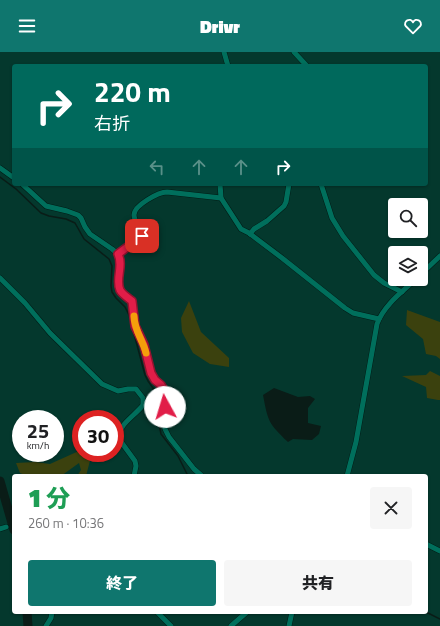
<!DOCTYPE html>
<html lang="ja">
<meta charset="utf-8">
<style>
body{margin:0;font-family:"Titillium Web","Noto Sans JP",sans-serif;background:#f6f6f6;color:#202124;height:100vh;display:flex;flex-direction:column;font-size:15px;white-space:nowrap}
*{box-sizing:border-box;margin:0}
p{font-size:13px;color:#757577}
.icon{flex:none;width:22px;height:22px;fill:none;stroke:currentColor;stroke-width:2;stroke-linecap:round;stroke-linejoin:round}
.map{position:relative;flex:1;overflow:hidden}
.sheet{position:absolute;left:12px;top:422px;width:416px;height:140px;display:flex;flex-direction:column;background:#fff;border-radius:4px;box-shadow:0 1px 3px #0004}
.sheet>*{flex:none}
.banner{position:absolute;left:12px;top:12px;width:416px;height:122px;border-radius:4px;box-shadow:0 1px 3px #0004;background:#00695c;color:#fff;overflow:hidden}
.tools{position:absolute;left:388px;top:146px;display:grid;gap:8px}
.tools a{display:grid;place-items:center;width:40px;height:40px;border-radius:4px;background:#fff;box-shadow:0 1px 3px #0004;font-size:20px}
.speed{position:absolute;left:12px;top:358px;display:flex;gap:8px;font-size:20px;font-weight:700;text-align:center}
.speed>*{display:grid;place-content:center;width:52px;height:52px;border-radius:50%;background:#fff;box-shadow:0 1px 3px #0004;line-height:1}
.speed small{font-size:10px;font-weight:400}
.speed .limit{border:6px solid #d22;background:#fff;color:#111}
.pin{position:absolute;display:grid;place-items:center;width:34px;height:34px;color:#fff;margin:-17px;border-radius:8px;box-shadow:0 2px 6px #0006}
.me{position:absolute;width:44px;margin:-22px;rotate:354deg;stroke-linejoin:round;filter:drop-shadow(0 0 3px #0008)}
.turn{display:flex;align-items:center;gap:14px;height:84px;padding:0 16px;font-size:18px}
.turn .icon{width:52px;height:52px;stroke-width:2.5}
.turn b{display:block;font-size:28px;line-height:34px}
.lanes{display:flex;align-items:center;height:38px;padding:0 16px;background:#0003;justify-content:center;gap:20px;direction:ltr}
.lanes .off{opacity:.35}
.round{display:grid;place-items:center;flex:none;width:42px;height:42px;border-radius:4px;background:#f6f6f6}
.head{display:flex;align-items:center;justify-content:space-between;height:68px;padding:0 16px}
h1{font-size:24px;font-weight:800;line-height:30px;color:#1e9e55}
.primary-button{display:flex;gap:8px;margin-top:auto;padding:8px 16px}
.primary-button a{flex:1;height:46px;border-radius:4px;background:#0f766e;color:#fff;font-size:16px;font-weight:800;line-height:46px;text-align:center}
.primary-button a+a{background:#f6f6f6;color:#202124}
header{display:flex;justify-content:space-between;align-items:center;height:52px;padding:0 16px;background:#0f766e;color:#fff;font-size:18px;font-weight:800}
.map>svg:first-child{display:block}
</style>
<header><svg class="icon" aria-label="menu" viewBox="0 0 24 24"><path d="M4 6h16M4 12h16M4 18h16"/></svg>Drivr<svg class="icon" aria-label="heart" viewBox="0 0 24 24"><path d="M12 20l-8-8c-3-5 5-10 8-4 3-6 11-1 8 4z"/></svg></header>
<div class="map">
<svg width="440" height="574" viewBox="0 0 440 574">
<rect width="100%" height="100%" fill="#04382d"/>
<g fill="#3b410e">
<path d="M189 249 201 280 229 306V315L210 312 193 301 182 280 181 266Z"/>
<path d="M407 258 440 270V307L436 304 426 302 423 287 406 273Z"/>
<path d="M430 319 440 324V348H438L427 346 426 335 402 324 426 323Z"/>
<path d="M81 398V401H92L86 424H77L81 418 79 411 61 424H27L20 421 16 411 35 410 50 412Z"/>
</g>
<path fill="#0a1c17" d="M274 336 298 345 310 344 315 347 308 356V371L321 374 319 382 312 388 293 387 288 390C268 371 268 369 263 343Z"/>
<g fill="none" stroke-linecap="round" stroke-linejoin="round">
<g stroke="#0a1c17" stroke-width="1.5">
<path d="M0 125 16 137 41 161 49 164 66 167 75 171 84 187 109 207 112 214 111 234 112 240 116 246 125 255 129 263 145 323 148 329 160 346 159 372 161 382 178 404 188 424"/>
<path d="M426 560 440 567"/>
</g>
<g stroke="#0a1c17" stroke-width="9">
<path d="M0 429 14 478"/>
<path d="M27 560 28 574"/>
</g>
<defs>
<g id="minor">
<path d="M224 0 228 14"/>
<path d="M294 0 307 14"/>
<path d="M0 116 14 126"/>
<path d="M22 132 46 154 67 159 78 163 81 166 85 175 90 182 112 197 118 202 121 210 119 229 120 237 132 249 135 274 144 293 150 318 155 328 161 333 165 340V377L169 385 194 417 202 424"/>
<path d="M220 132 221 146 241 177 249 181 282 206 345 256 353 261 379 267"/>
<path d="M321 132 332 166 343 184 374 223 384 231 402 240"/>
<path d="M250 182 254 177 267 169 284 154 286 150 289 132"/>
<path d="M118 202 143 184C140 178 134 169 134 163 134 153 159 140 167 140L221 146"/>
<path d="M421 222 440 204"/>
<path d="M0 226 25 251 50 281 102 332 118 339 128 337H136L143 346V353C136 363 116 374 119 387L135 409 136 414 134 424"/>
<path d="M347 424 356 390 377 272C384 253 402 240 416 227"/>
<path d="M0 477 6 475"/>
<path d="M426 492 440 499"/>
<path d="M157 560 171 574"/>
<path d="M46 574 51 566 52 560"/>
<path d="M231 574 247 560"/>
<path d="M289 574 292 560"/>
</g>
</defs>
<use href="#minor" stroke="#011c16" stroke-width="6"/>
<use href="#minor" stroke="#006f5c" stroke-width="5"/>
</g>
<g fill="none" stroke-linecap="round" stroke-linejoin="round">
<defs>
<path id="route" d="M142 184 118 202C124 214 115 227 120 238 122 242 128 246 132 249L135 274 144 293 151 321 155 328 161 333 165 340V355"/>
</defs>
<use href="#route" stroke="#92132f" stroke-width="10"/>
<use href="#route" stroke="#e11d48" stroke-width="7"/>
<path stroke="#f59e0b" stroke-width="7" d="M134 264C134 278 143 288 146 301"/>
</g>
</svg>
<div class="tools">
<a><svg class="icon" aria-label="search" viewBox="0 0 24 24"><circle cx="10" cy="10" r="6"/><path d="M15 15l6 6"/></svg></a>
<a><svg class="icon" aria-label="layers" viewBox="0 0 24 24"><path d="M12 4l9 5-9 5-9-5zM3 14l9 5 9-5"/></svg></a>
</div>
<div class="speed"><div>25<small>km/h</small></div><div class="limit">30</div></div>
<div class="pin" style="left:142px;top:184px;background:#d93025"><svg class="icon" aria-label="arrive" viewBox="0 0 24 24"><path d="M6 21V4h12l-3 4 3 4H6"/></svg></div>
<svg class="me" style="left:165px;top:355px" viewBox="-20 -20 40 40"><circle r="19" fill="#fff"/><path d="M0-13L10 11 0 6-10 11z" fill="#e11d48"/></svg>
<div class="banner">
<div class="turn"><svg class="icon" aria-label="right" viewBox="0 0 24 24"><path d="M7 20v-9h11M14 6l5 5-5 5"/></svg><div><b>220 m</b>右折</div></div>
<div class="lanes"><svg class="icon off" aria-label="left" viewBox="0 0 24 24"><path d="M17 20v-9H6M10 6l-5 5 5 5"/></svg><svg class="icon off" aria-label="ahead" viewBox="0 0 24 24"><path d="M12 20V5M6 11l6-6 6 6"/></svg><svg class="icon off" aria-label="ahead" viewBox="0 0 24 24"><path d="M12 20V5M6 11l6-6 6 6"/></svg><svg class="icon" aria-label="right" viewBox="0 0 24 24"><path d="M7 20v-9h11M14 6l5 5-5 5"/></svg></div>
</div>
<section class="sheet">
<div class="head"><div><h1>1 分</h1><p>260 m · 10:36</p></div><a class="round"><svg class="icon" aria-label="close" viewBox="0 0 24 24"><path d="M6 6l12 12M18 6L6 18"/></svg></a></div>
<div class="primary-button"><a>終了</a><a>共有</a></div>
</section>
</div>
